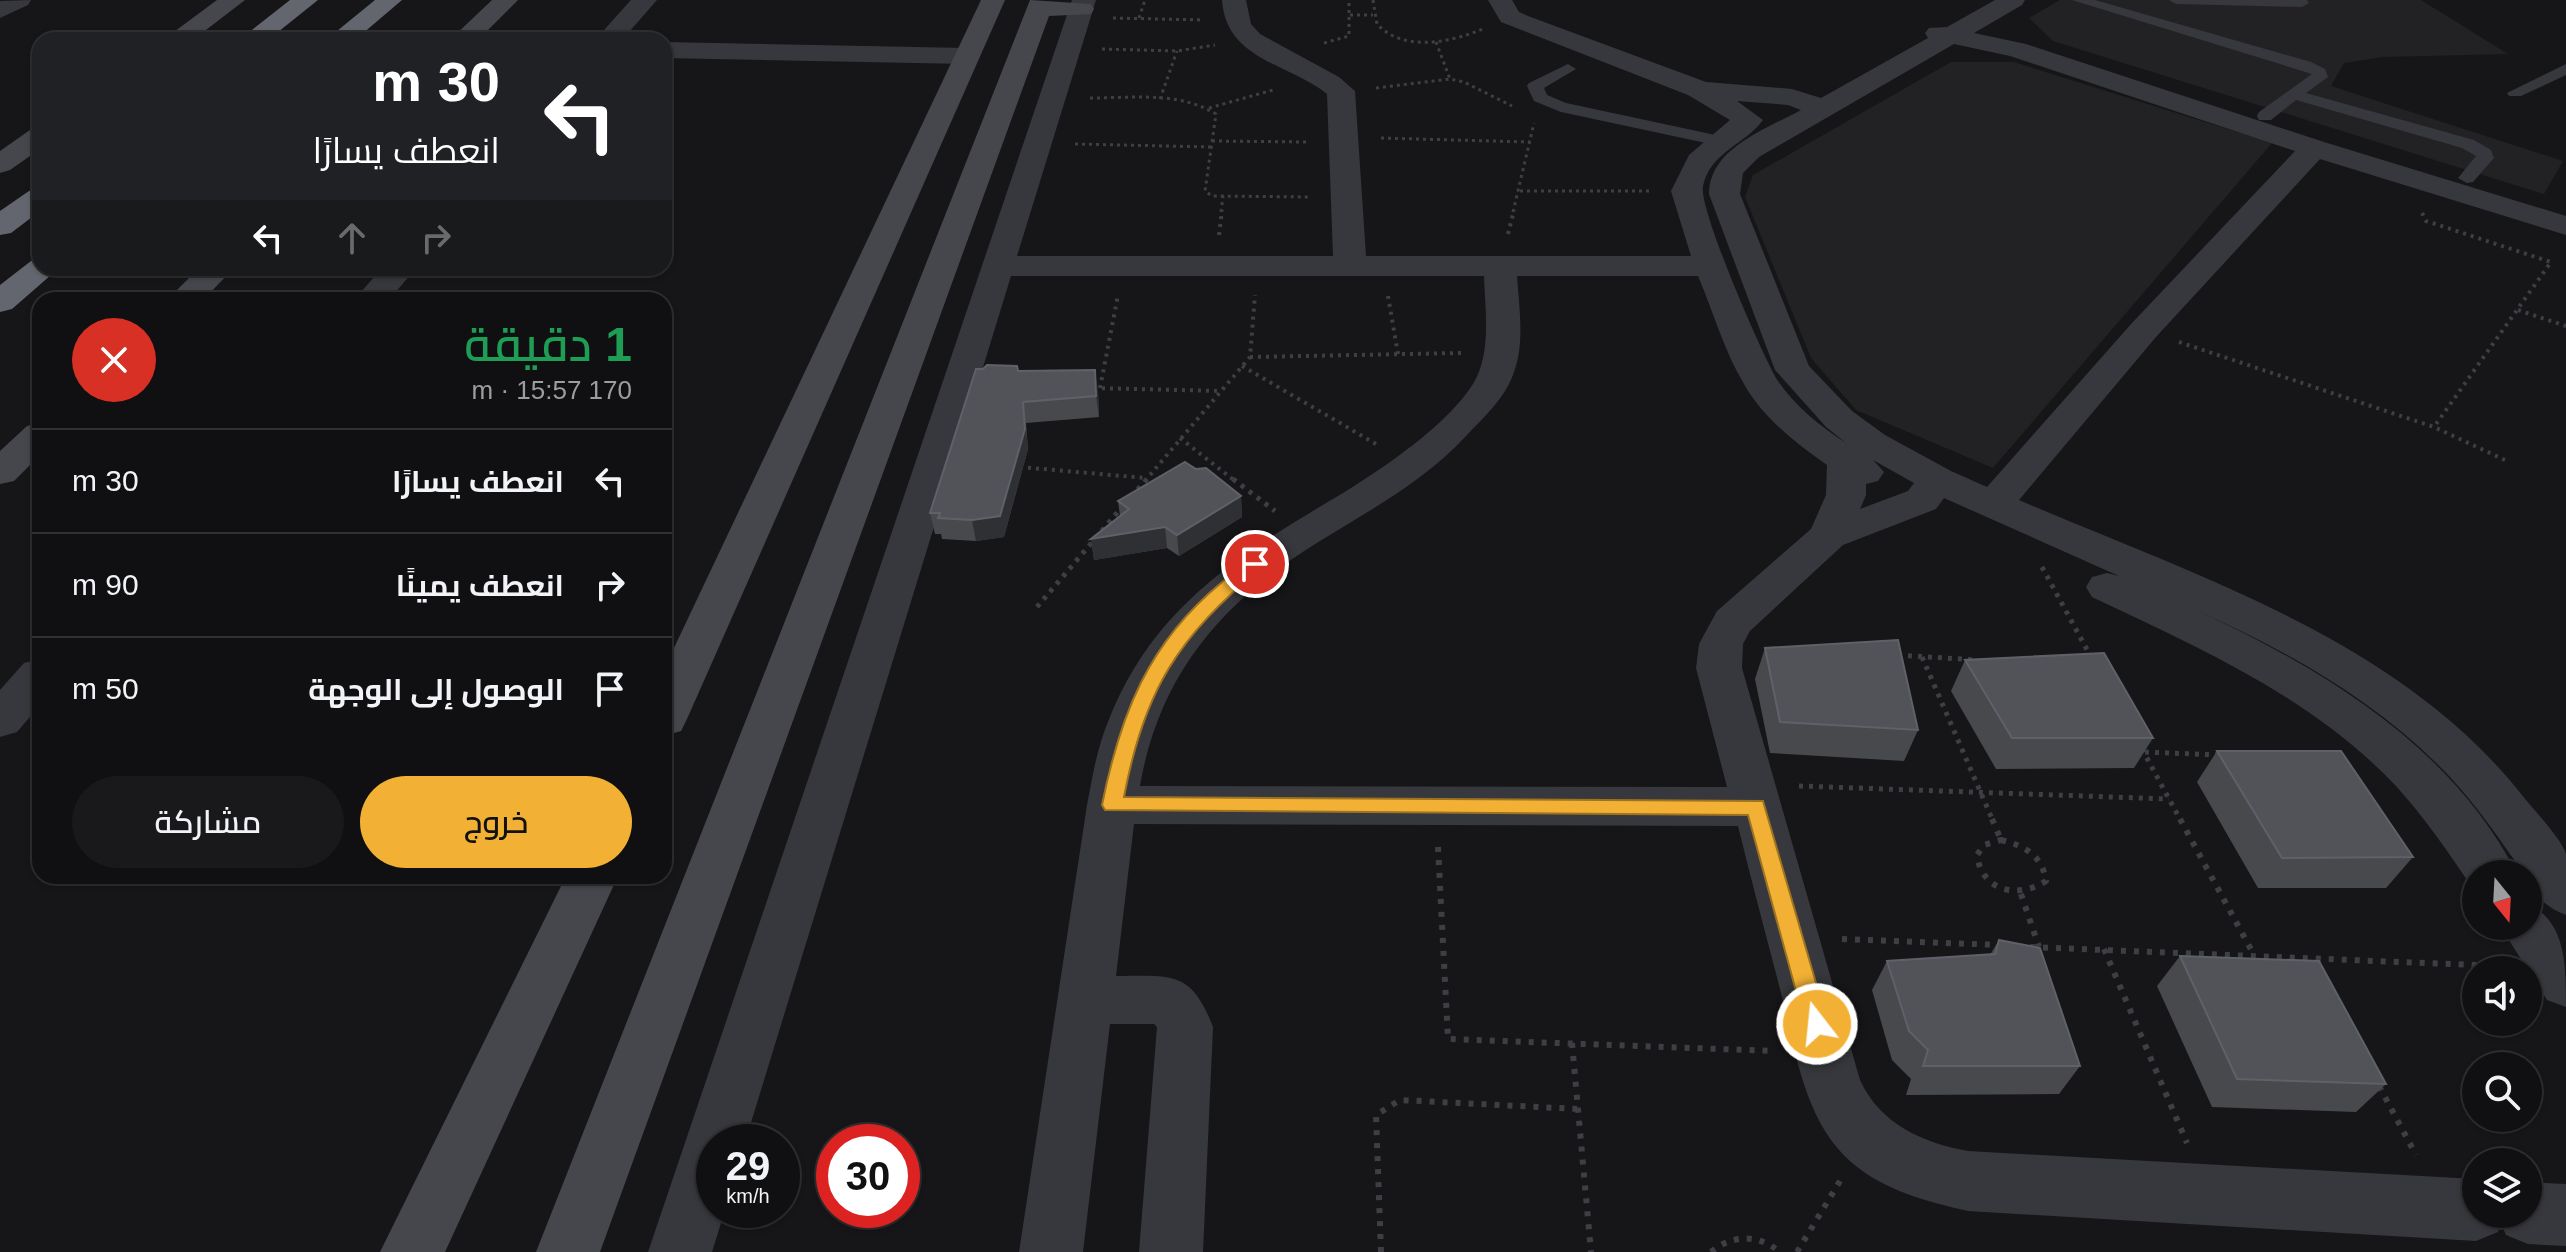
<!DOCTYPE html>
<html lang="ar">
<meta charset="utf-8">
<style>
body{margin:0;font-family:Arial,Cairo,sans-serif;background:#19191b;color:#f1f3f6;direction:rtl;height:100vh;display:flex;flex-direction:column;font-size:30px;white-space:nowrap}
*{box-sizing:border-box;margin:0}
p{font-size:26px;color:#9c9d9f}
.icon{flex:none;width:44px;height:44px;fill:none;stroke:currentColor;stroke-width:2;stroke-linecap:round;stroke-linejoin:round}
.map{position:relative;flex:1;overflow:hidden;direction:ltr}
.side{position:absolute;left:32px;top:292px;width:640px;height:592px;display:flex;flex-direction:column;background:#101012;border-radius:24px;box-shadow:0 2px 6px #0004,0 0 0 2px #303032;direction:rtl}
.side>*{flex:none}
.top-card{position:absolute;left:32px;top:32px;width:640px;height:244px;border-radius:24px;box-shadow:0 2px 6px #0004,0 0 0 2px #303032;direction:rtl;background:#202124;color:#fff;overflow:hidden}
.needle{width:52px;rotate:162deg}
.controls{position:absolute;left:2462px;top:860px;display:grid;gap:16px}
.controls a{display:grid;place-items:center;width:80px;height:80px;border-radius:50%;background:#101012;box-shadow:0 2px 6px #0004,0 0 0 2px #303032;font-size:40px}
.speed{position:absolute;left:696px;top:1124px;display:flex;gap:16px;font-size:40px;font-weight:700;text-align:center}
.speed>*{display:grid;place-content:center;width:104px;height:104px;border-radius:50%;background:#101012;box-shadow:0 2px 6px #0004,0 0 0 2px #303032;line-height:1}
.speed small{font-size:20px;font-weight:400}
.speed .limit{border:12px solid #d22;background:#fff;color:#111}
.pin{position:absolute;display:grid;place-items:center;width:68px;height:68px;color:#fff;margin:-34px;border:4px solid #fff;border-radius:50%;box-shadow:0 2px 8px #0007}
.me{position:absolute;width:88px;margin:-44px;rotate:344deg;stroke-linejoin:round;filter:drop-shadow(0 0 6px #0008)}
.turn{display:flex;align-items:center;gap:28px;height:168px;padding:0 40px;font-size:36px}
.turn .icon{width:104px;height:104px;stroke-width:2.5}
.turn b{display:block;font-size:56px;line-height:68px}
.lanes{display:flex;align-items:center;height:76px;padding:0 40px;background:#0003;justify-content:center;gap:40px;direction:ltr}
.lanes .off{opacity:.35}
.round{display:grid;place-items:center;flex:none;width:84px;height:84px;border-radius:42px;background:#19191b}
.head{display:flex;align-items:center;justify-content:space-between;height:136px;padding:0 40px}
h1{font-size:48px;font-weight:600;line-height:60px;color:#1e9e55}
.button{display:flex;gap:16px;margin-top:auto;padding:16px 40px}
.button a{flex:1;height:92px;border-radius:48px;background:#f2b134;color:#111;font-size:32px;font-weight:600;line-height:92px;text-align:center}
.button a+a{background:#19191b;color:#f1f3f6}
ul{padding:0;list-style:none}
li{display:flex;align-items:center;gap:24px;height:104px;padding:0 40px;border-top:2px solid #303032}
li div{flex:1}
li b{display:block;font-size:30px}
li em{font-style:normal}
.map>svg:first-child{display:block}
</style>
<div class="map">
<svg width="2566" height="1252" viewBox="0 0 2566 1252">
<rect width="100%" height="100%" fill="#161618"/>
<g fill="#222225">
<path d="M2060 0H2421L2508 54 2383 57 2344 63 2331 86 2563 161 2544 194 2053 41 2029 18Z"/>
<path d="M1951 62H2014L2272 143 1993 468 1856 410 1811 358 1745 197 1753 175Z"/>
</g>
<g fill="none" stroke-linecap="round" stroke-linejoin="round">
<g stroke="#3d3f44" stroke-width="3" stroke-dasharray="3 4" stroke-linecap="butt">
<path d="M1373 0 1377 24C1404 53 1451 42 1483 29"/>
<path d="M1350 15H1373"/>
<path d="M1113 18 1203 20"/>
<path d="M1139 18 1145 0"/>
<path d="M1436 42 1450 79"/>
<path d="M1324 43 1349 36V0"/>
<path d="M1102 49 1177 51 1215 45"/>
<path d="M1376 88 1450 79 1464 82 1512 106"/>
<path d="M1090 98C1133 98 1178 91 1216 114L1205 191 1212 196 1311 197"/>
<path d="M1160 99 1177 51"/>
<path d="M1209 108 1273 90"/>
<path d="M1381 138 1530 142"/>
<path d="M1212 141 1307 142"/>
<path d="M1075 144 1211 147"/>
<path d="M1520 191H1651"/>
<path d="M1221 212 1223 196"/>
<path d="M1513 212 1534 123"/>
</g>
<g stroke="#3d3f44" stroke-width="4" stroke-dasharray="3 5" stroke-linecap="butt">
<path d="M2422 213 2426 221 2551 262 2434 427"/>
<path d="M1508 234 1514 210"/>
<path d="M1219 235 1222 210"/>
<path d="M1388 296 1398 354"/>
<path d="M2518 310 2566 326"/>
<path d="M2179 342 2434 427 2505 460"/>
<path d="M1250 357 1461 353"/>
<path d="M1242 366 1376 444"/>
<path d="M1094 388 1220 391"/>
<path d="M1100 388 1118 295"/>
<path d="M1180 438 1235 481"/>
<path d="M1020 467 1145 478"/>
<path d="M1145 481 1250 357 1255 295"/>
</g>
<g stroke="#3d3f44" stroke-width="5" stroke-dasharray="4 6" stroke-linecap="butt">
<path d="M1233 479 1275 511"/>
<path d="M1131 497 1147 479"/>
<path d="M2042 567 2091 657"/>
<path d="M1037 607 1122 507"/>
<path d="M1898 655 1976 660"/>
<path d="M1922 657 1993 821"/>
<path d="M2142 749 2181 821"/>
<path d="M2145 752 2219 755"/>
<path d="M1799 786 2169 799"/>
</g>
<g stroke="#3d3f44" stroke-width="6" stroke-dasharray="5 8" stroke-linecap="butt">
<path d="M1992 819 2001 840"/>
<path d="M2180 819 2254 955"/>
<path d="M2001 840C2025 846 2042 855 2046 881 2018 899 1982 892 1977 855L1984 845Z"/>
<path d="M1438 847 1448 1039 1774 1051"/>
<path d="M2021 894 2039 947"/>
<path d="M1842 939 2000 945"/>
<path d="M2030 947 2499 966"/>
<path d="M2104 949 2187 1143"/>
<path d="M1572 1043 1591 1252"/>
<path d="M2379 1086 2416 1155"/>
<path d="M1381 1252 1376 1115 1400 1100 1578 1109"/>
<path d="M1711 1252C1733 1234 1758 1234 1780 1252"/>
<path d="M1797 1252 1840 1181"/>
</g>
<g fill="#37383d" fill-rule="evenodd">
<path d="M2072 0H2095L2311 62 2325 69 2328 77 2306 93 2474 140 2491 150 2494 158 2473 182 2467 183 2458 178 2476 156 2462 148 2296 100 2271 120H2259L2257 116 2259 112 2312 74Z"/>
<path d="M2169 0H2307L2309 3 2302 7 2176 4Z"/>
<path d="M1568 64 1576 69 1544 88 1547 95 1566 103 1720 136 1729 141 1720 146 1561 112 1534 101 1527 86 1529 83Z"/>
<path d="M2566 64V75L2521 96H2509L2507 93Z"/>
</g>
<g fill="#37383d" fill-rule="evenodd">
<path d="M31 0 28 5 0 18V1Z"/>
<path d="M631 0H657L622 40H595Z"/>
<path d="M1072 0H1096L1017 256H1333L1327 94C1288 63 1226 60 1222 0H1246L1251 24 1260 34 1339 77 1355 91 1366 256H1691L1671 191 1689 155 1730 120 1688 95 1501 22 1488 0H1512L1519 12 1528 16 1706 82 1792 89 1821 98 1928 38 1925 33 1929 28 1947 27 1995 0H2025L2022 5 1974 33 2026 44 2324 142 2566 216V235L2320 159 2156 337 2019 500C2198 577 2402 640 2526 800 2536 812 2562 840 2566 854 2566 871 2566 896 2566 915 2548 908 2530 895 2528 874H2524C2501 841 2478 807 2450 777 2380 703 2290 652 2198 611 2323 669 2452 746 2517 874H2476V890L2473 889C2449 853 2425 818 2396 786 2313 698 2200 648 2092 597L2086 587 2092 577 2107 573 2119 576 1944 498 1936 509 1843 545 1750 631 1743 644 1742 668 1860 1080C1880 1124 1923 1143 1968 1151L2476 1179V1214H2528V1182L2566 1184V1246L2528 1244 2506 1235 2501 1224 2498 1232 2476 1241 1968 1211C1928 1202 1883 1190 1851 1162 1802 1119 1795 1045 1779 985 1765 932 1751 879 1738 826L1134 824 1116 976C1172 976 1191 970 1213 1027L1203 1252H1139L1157 1027 1154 1024H1110L1083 1252H1019L1087 805C1091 785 1094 765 1100 745 1142 613 1232 559 1343 493 1385 467 1447 425 1473 384 1492 353 1485 310 1484 276H1011L745 1142H714V1210H725L712 1252H648ZM1954 44 2010 56 2295 151 2132 323 1987 487 1951 471 1885 435 1852 411 1809 366 1740 194 1743 173 1759 157ZM1737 101 1788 105 1801 110C1767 129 1709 148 1709 194L1775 370 1826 427 1846 443C1821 427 1795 406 1778 381 1763 357 1698 208 1703 186 1710 152 1746 144 1763 120ZM1517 276H1698C1713 311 1724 351 1744 384 1763 418 1796 443 1827 465L1826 495 1811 529 1717 611 1699 644 1696 668 1727 787 1140 786C1159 673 1225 599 1320 541 1372 509 1426 480 1467 435 1485 416 1506 397 1514 372 1525 342 1519 307 1517 276ZM1873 460 1914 483 1908 491 1860 509 1866 495V484L1878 481 1884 472Z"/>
<path d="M664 42 967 48 976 50 980 56 976 62 967 64 664 58Z"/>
<path d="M382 268H416L389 300H354Z"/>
<path d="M40 659V705L17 732 0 737V690L24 663Z"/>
<path d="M2528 904C2566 921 2566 965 2566 1007L2547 1000 2500 926H2528Z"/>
</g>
<g fill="#45474d" fill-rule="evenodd">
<path d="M217 0H245L193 40H163Z"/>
<path d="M492 0H518L478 40H450Z"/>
<path d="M981 0H1005L687 719 681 731 664 736V669Z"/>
<path d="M1030 0 1091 4 1094 9 1091 14 1049 16 600 1252H536Z"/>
<path d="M40 127V149L10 170 0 173V151L30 130Z"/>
<path d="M199 268H234L203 300H167Z"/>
<path d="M40 423V455L14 481 0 484V451L27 426Z"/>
<path d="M566 876H618L445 1252H380Z"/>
</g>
<g fill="#63666e" fill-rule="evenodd">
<path d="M290 0H318L268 40H239Z"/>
<path d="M375 0H402L355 40H326Z"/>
<path d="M40 188V211L11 233 0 235V211L29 191Z"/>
<path d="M40 259V268H59L12 309 0 312V285L31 261Z"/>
</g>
</g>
<g fill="#47494d">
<path d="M1018 371 1098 391 1099 417 1026 423 1028 449 1004 537 976 541 942 539 941 534H935L930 513Z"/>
<path d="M1196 469 1241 496 1242 517 1179 556 1167 548 1094 560 1091 539 1120 516 1118 501Z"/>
<path d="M1765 648 1918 730 1904 761 1770 753 1755 679Z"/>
<path d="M1965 660 2153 738 2134 768 1996 769 1951 691Z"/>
<path d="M2217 751 2413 857 2386 888H2258L2197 782Z"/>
<path d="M1999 940 2080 1066 2059 1094 1906 1095 1911 1079 1892 1060 1872 990 1887 961 1990 955Z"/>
<path d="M2180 956 2386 1084 2356 1112 2212 1107 2157 986Z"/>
</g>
<g fill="#2f3033">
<path d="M1095 370 1098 391 1099 417 1096 396Z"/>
<path d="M1023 402 1028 449 1004 537 976 541 972 520Z"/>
<path d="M1241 496 1242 517 1179 556 1177 535Z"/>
<path d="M1165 527 1167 548 1094 560 1091 539Z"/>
</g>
<g fill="#525359" stroke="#5f6168" stroke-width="2">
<path d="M987 365 1017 366 1018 371 1095 370 1096 396 1023 402 1025 429 1000 516 972 520 938 518 940 513H930L976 369H983Z"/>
<path d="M1185 462 1196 469 1206 468 1241 496 1177 535 1165 527 1091 539 1129 509 1118 501Z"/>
<path d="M1898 640 1918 730 1780 722 1765 648Z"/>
<path d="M2104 653 2153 738H2012L1965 660Z"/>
<path d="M2217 751H2341L2413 857 2282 858Z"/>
<path d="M1999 940 2040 948 2080 1066H1923L1928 1050 1909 1031 1887 961 1995 954Z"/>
<path d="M2180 956 2319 961 2386 1084 2237 1079Z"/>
</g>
<path fill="#f2b134" stroke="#9d7322" stroke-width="2" d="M1255 558 1264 564 1261 568C1178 637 1144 690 1124 797L1763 801 1828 1024 1825 1031 1817 1034 1809 1031 1805 1024 1748 815 1105 810 1102 805C1120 715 1148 643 1221 583 1231 574 1242 562 1255 558Z"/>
</svg>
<div class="controls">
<a><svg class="needle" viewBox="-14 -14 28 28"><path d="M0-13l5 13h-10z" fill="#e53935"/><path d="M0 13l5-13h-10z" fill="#9c9d9f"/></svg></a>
<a><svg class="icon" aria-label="sound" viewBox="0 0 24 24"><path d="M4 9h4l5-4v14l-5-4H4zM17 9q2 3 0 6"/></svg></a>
<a><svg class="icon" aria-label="search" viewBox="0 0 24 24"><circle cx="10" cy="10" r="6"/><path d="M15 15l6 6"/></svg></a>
<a><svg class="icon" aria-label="layers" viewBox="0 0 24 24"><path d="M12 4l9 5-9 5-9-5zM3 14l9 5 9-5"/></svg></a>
</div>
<div class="speed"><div>29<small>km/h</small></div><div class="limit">30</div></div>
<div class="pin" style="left:1255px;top:564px;background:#d93025"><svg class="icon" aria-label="arrive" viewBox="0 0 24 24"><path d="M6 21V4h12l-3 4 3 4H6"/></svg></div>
<svg class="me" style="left:1817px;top:1024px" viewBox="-20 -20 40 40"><circle r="17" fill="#f2b134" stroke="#fff" stroke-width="3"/><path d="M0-11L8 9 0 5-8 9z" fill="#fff"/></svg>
<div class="top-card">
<div class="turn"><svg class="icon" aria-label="left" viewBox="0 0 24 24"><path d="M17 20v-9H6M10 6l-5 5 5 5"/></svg><div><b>30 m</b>انعطف يسارًا</div></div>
<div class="lanes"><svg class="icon" aria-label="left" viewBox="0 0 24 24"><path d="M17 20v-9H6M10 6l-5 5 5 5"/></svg><svg class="icon off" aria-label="ahead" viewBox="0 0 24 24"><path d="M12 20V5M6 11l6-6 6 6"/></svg><svg class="icon off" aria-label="right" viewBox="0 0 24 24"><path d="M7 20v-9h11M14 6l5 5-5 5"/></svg></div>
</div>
<section class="side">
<div class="head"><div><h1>1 دقيقة</h1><p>170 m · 15:57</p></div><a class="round" style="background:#d93025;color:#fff"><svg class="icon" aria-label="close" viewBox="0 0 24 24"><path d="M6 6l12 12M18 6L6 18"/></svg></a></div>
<ul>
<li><svg class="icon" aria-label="left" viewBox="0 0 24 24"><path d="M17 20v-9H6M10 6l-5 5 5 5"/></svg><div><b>انعطف يسارًا</b></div><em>30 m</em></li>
<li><svg class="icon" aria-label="right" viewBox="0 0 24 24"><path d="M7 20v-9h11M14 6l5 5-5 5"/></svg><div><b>انعطف يمينًا</b></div><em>90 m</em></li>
<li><svg class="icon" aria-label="arrive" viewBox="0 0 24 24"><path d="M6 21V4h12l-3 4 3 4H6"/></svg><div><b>الوصول إلى الوجهة</b></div><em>50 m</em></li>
</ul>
<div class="button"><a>خروج</a><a>مشاركة</a></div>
</section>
</div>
